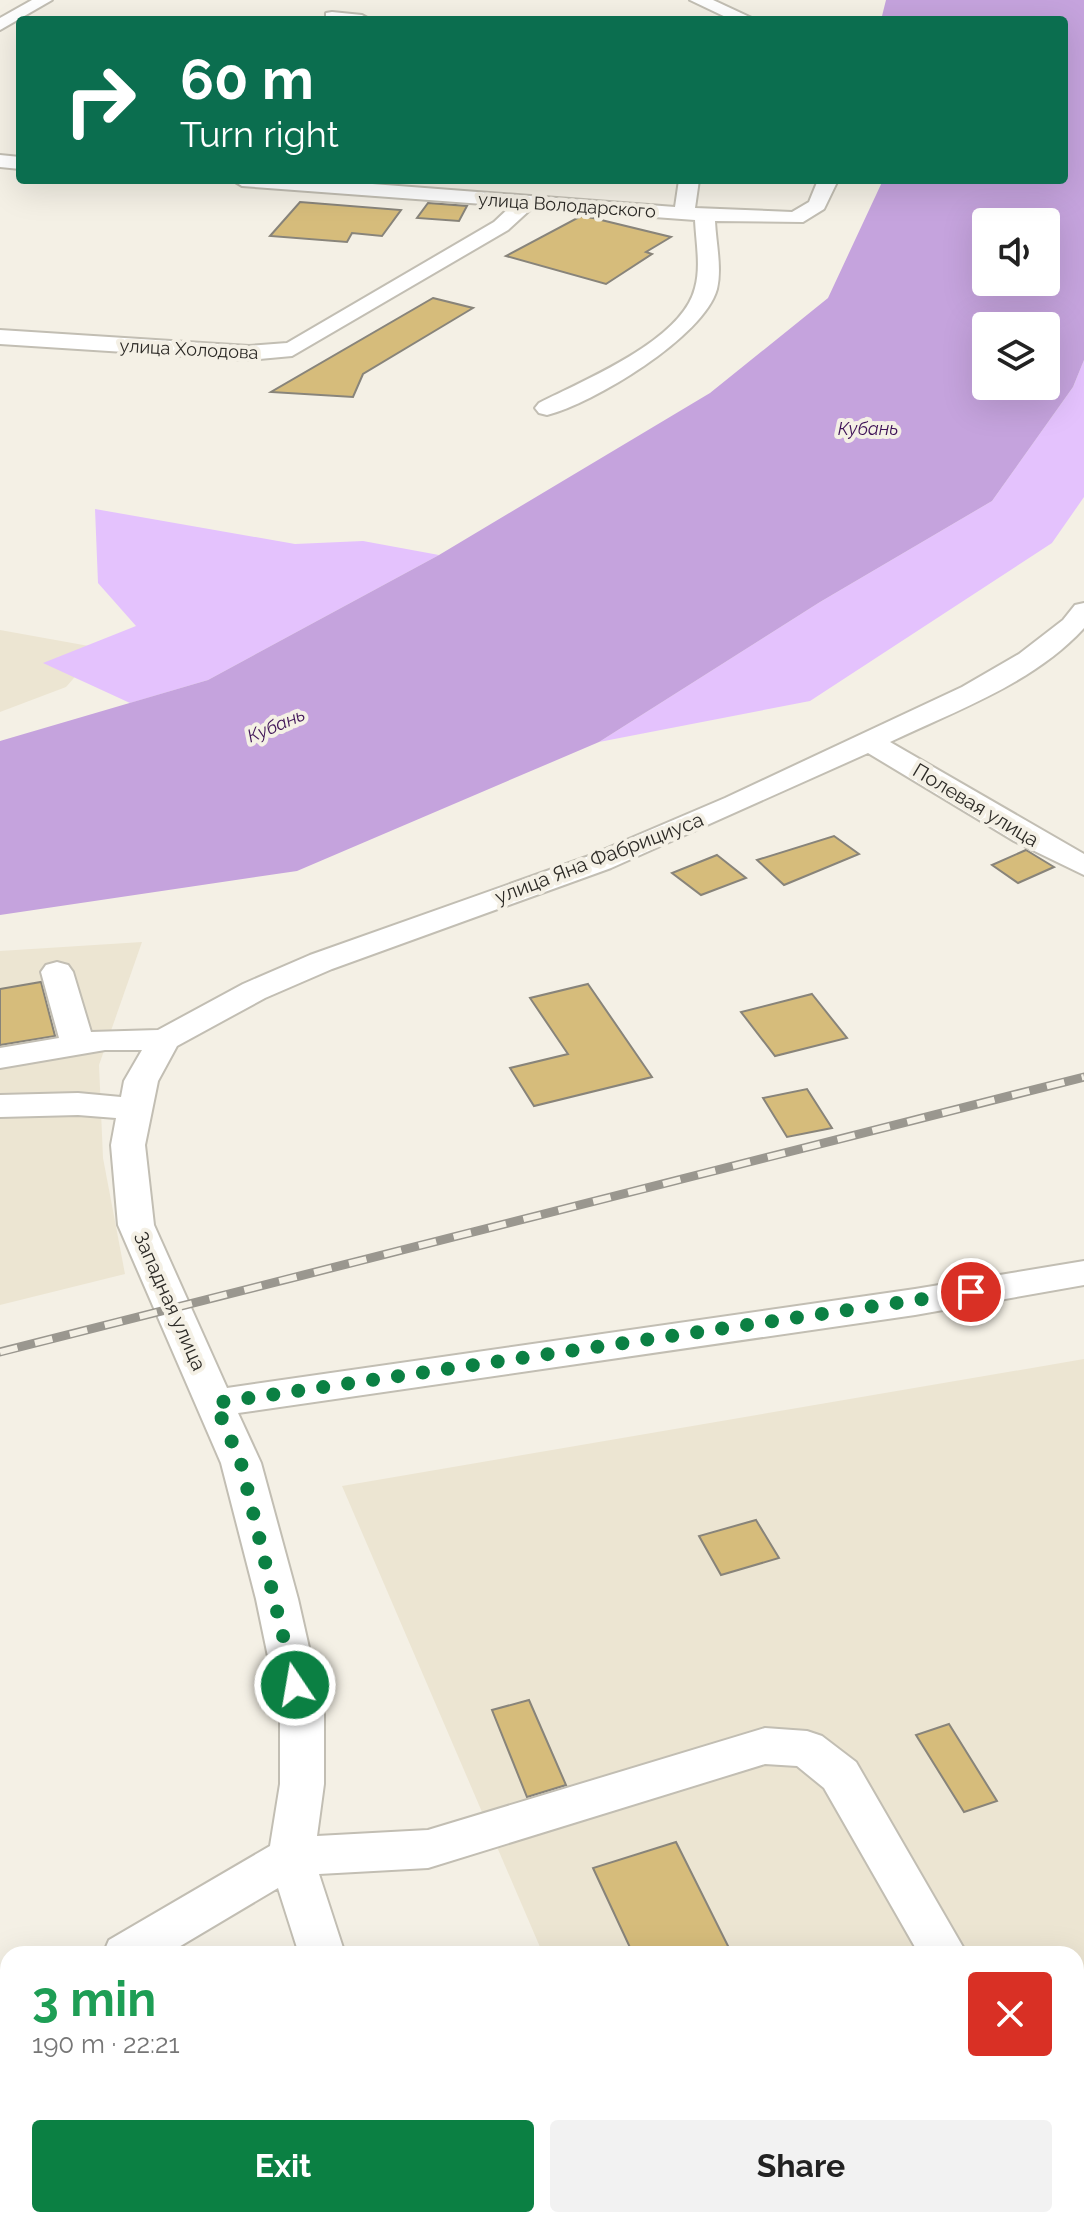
<!DOCTYPE html>
<meta charset="utf-8">
<style>
body{margin:0;font-family:Raleway,sans-serif;background:#f2f2f2;color:#222;height:100vh;display:flex;flex-direction:column;font-size:30px;white-space:nowrap}
*{box-sizing:border-box;margin:0}
p{font-size:26px;color:#767676}
.icon{flex:none;width:44px;height:44px;fill:none;stroke:currentColor;stroke-width:2;stroke-linecap:round;stroke-linejoin:round}
.map{position:relative;flex:1;overflow:hidden}
.side{position:absolute;left:0px;top:1946px;width:1084px;height:282px;display:flex;flex-direction:column;background:#fff;border-radius:24px 24px 0 0;box-shadow:0 8px 32px #0002}
.side>*{flex:none}
.top-card{position:absolute;left:16px;top:16px;width:1052px;height:168px;border-radius:8px;box-shadow:0 8px 32px #0002;background:#0b6e4f;color:#fff;overflow:hidden}
.buttons{position:absolute;left:972px;top:208px;display:grid;gap:16px}
.buttons a{display:grid;place-items:center;width:88px;height:88px;border-radius:8px;background:#fff;box-shadow:0 8px 32px #0002;font-size:40px}
.pin{position:absolute;display:grid;place-items:center;width:68px;height:68px;color:#fff;margin:-34px;border:4px solid #fff;border-radius:50%;box-shadow:0 2px 8px #0007}
.me{position:absolute;width:88px;margin:-44px;rotate:348deg;stroke-linejoin:round;filter:drop-shadow(0 0 6px #0008)}
.turn{display:flex;align-items:center;gap:28px;height:168px;padding:0 32px;font-size:36px}
.turn .icon{width:104px;height:104px;stroke-width:2.5}
.turn b{display:block;font-size:56px;line-height:68px}
.round{display:grid;place-items:center;flex:none;width:84px;height:84px;border-radius:8px;background:#f2f2f2}
.summary{display:flex;align-items:center;justify-content:space-between;height:136px;padding:0 32px}
h1{font-size:48px;font-weight:700;line-height:60px;color:#1e9e55}
.button{display:flex;gap:16px;margin-top:auto;padding:16px 32px}
.button a{flex:1;height:92px;border-radius:8px;background:#0b8043;color:#fff;font-size:32px;font-weight:700;line-height:92px;text-align:center}
.button a+a{background:#f2f2f2;color:#222}
.map>svg:first-child{display:block}
</style>
<div class="map">
<svg width="1084" height="2227" viewBox="0 0 1084 2227">
<rect width="100%" height="100%" fill="#f4f0e5"/>
<g fill="#ece5d2">
<path d="M0 630 100 648 66 687 0 712Z"/>
<path d="M142 942 99 1065 103 1158 125 1274 0 1305V951Z"/>
<path d="M1084 1359V2227H660L657 2220H1076V1954H543L342 1486Z"/>
</g>
<g fill="#e4c2fd">
<path d="M1084 360V497L1052 543 810 701 599 742 820 602 992 501 1073 387Z"/>
<path d="M95 509 295 544 363 541 439 555 208 680 130 703 43 663 136 626 98 583Z"/>
</g>
<path fill="#c5a3dd" fill-rule="evenodd" d="M886 0H1084V360L1073 387 992 501 820 602 599 742 297 871 0 915V741L208 680 439 555 710 393 828 298 883 180H1064V20H881ZM986 222H1046V282H986ZM986 326H1046V386H986Z"/>
<g fill="#d6bc7b" stroke="#88847a" stroke-width="2">
<path d="M300 202 401 210 382 236 352 233 347 242 270 236Z"/>
<path d="M428 203 467 206 459 221 417 218Z"/>
<path d="M581 216 593 218 671 237 646 252 652 254 606 284 506 256Z"/>
<path d="M433 298 473 308 363 374 353 397 271 392Z"/>
<path d="M834 836 859 854 784 885 757 860Z"/>
<path d="M1026 850 1054 867 1018 883 992 865Z"/>
<path d="M717 855 746 878 701 895 672 873Z"/>
<path d="M41 982 55 1036 0 1045V989Z"/>
<path d="M588 984 652 1077 534 1106 510 1068 568 1054 530 998Z"/>
<path d="M812 994 847 1038 775 1056 741 1012Z"/>
<path d="M807 1089 832 1128 787 1137 763 1098Z"/>
<path d="M756 1520 779 1558 721 1575 699 1536Z"/>
<path d="M529 1700 566 1785 527 1797 492 1710Z"/>
<path d="M949 1724 997 1801 964 1812 916 1735Z"/>
<path d="M676 1842 732 1954H633L593 1868Z"/>
</g>
<g fill="none" stroke-linecap="round" stroke-linejoin="round">
<defs>
<g id="minor">
<path d="M32 0H52L0 30V18Z"/>
<path d="M690 0H713L756 20H732Z"/>
<path d="M332 12 362 15 371 20H326V13Z"/>
<path d="M0 155 20 157V169L0 167Z"/>
<path d="M232 180H320L675 207 679 180H699L695 208 792 212 809 202 818 180H838L824 209 803 222 715 221C716 243 722 268 717 289 704 337 592 404 547 415L539 413 535 408 539 403C584 380 682 341 695 288 701 267 696 242 695 220L532 208 508 230 292 356 249 360 0 344V330L249 346 287 343 494 222 511 206 242 186Z"/>
<path d="M1084 603V628C1034 683 955 711 890 742L1084 854V875L1014 841 868 753 611 868 332 969 265 998 177 1046 158 1081 145 1145 154 1225 227 1388 915 1289 1084 1261V1285L915 1315 238 1413 261 1463 298 1599 324 1714V1784L317 1836 428 1830 765 1728 807 1731 822 1736 856 1762 967 1954H919L824 1788 797 1766 765 1764 428 1868 319 1874 345 1954H299L278 1888 167 1954H103L109 1940 270 1846 280 1784V1714L256 1599 221 1463 118 1225 111 1145 116 1118 78 1115 0 1117V1095L78 1093 121 1097 124 1081 142 1050H105L0 1068V1048L59 1038 41 972 46 965 57 962 68 965 73 972 91 1032 158 1030 243 984 310 955 589 856 725 798 962 687 1019 654 1063 620 1075 605Z"/>
<path d="M8 2002V2046L0 2049V2005Z"/>
<path d="M1076 2069 1084 2071V2115L1076 2113Z"/>
<path d="M382 2220H434L436 2227H384Z"/>
</g>
</defs>
<use href="#minor" stroke="#c2beb3" stroke-width="4"/>
<use href="#minor" fill="#fff" fill-rule="evenodd"/>
<defs>
<path id="rail" d="M0 1352 1084 1077"/>
</defs>
<use href="#rail" stroke="#9a978f" stroke-width="9"/>
<use href="#rail" stroke="#f4f0e5" stroke-width="6" stroke-dasharray="18" stroke-linecap="butt"/>
</g>
<g fill="none" stroke-linecap="round" stroke-linejoin="round">
<path stroke="#0b8043" stroke-width="14" stroke-dasharray="0 25.2" d="M295 1685 241 1463 215 1403 971 1292"/>
</g>
<g text-anchor="middle" dominant-baseline="central" stroke-width="8" stroke-linejoin="round" paint-order="stroke">
<g font-size="18" fill="#2d2b27" stroke="#f4f0e5">
<text transform="translate(567 205) rotate(4)">улица Володарского</text>
<text transform="translate(189 349) rotate(3)">улица Холодова</text>
</g>
<g font-size="18" font-style="italic" fill="#3e1256" stroke="#f4f0e5">
<text x="868" y="428">Кубань</text>
<text transform="translate(276 725) rotate(-23)">Кубань</text>
</g>
<g font-size="20" fill="#2d2b27" stroke="#f4f0e5">
<text transform="translate(976 805) rotate(31)">Полевая улица</text>
<text transform="translate(599 858) rotate(-21)">улица Яна Фабрициуса</text>
<text transform="translate(170 1301) rotate(66)">Западная улица</text>
</g>
</g>
</svg>
<div class="buttons">
<a><svg class="icon" aria-label="sound" viewBox="0 0 24 24"><path d="M4 9h4l5-4v14l-5-4H4zM17 9q2 3 0 6"/></svg></a>
<a><svg class="icon" aria-label="layers" viewBox="0 0 24 24"><path d="M12 4l9 5-9 5-9-5zM3 14l9 5 9-5"/></svg></a>
</div>
<div class="pin" style="left:971px;top:1292px;background:#d93025"><svg class="icon" aria-label="arrive" viewBox="0 0 24 24"><path d="M6 21V4h12l-3 4 3 4H6"/></svg></div>
<svg class="me" style="left:295px;top:1685px" viewBox="-20 -20 40 40"><circle r="17" fill="#0b8043" stroke="#fff" stroke-width="3"/><path d="M0-11L8 9 0 5-8 9z" fill="#fff"/></svg>
<div class="top-card">
<div class="turn"><svg class="icon" aria-label="right" viewBox="0 0 24 24"><path d="M7 20v-9h11M14 6l5 5-5 5"/></svg><div><b>60 m</b>Turn right</div></div>
</div>
<section class="side">
<div class="summary"><div><h1>3 min</h1><p>190 m · 22:21</p></div><a class="round" style="background:#d93025;color:#fff"><svg class="icon" aria-label="close" viewBox="0 0 24 24"><path d="M6 6l12 12M18 6L6 18"/></svg></a></div>
<div class="button"><a>Exit</a><a>Share</a></div>
</section>
</div>
